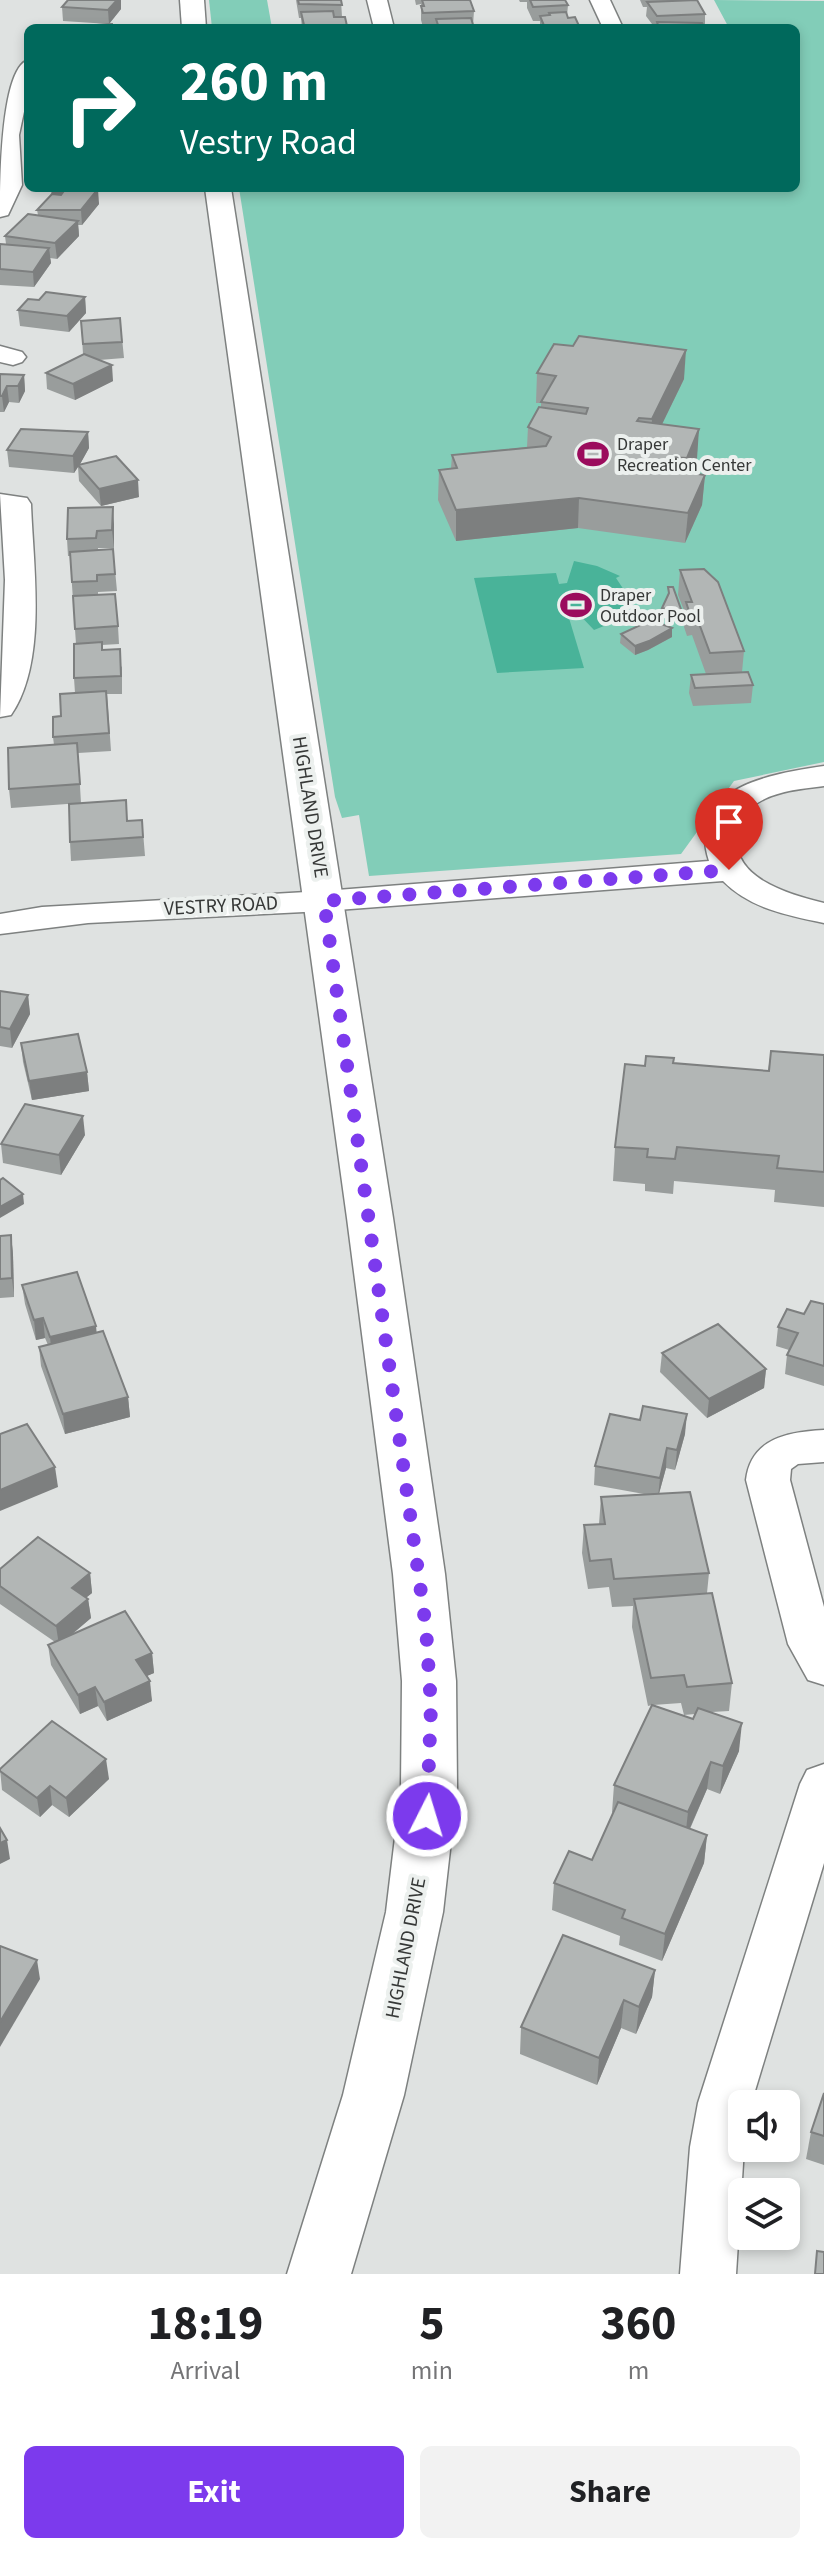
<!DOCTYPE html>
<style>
body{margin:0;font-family:"Source Sans 3",sans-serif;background:#f2f2f2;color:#202124;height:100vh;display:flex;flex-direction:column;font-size:30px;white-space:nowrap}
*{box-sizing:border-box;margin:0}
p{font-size:26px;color:#757577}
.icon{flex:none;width:44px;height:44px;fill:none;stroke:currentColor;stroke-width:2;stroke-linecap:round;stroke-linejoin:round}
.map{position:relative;height:2274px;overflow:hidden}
.sheet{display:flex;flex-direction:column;background:#fff;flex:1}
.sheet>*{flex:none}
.guide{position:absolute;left:24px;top:24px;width:776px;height:168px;border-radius:12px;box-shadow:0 4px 12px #0003;background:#00695c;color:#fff;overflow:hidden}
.controls{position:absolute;left:728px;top:2090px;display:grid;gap:16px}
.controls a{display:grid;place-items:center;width:72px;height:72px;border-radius:12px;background:#fff;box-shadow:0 4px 12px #0003;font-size:40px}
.pin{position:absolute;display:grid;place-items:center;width:68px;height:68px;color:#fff;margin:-82px -34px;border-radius:50% 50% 50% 0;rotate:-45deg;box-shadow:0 0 8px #0007}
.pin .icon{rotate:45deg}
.me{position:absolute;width:88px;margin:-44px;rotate:5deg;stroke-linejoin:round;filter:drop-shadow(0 0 6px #0008)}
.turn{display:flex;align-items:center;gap:28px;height:168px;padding:0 24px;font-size:36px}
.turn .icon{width:104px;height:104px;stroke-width:2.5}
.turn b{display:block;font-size:56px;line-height:68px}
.eta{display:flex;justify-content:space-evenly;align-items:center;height:136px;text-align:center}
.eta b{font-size:48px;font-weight:700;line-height:56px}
.action{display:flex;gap:16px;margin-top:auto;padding:16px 24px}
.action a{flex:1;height:92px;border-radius:12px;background:#7c3aed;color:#fff;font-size:32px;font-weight:700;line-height:92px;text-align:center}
.action a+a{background:#f2f2f2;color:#202124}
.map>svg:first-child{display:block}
</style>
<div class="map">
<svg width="824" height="2274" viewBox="0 0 824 2274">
<rect width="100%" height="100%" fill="#dfe2e1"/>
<g fill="#82cdb8">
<path d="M209 0H267L272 28H212Z"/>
<path d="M714 0 824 1V762L734 781 681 854 369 876 359 815 342 818 335 797 239 188H796V28H729Z"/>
</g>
<path fill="#49b399" d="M574 561 597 566 620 576 616 578 628 596 626 607 631 609 619 620 594 630 573 608H566L584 668 497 673 474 578 556 573 559 584 567 583Z"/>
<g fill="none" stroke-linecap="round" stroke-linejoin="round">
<defs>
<g id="street">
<path d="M367 0H387L394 28H374Z"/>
<path d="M590 0H610L623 28H603Z"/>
<path d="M28 60V93L19 135 22 185 8 215 0 217C0 186 0 69 28 60Z"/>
<path d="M0 346 22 352 26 357 22 362 13 365 0 362Z"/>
<path d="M0 494 27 498 31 504C33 566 48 661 11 715L0 717 5 580Z"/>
<path d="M824 766V786C801 789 772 791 753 806 745 814 740 821 738 832 728 878 791 895 824 903V923C787 915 751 909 723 881L324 911 88 923 0 934V914L42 907 324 891 709 861C685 787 771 774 824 766Z"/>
<path d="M824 1430V1462L798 1464 791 1469 790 1480 824 1607V1685L808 1680 788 1644 746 1480C751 1438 788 1432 824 1430Z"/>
<path d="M824 1764V1863L751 2104H742L744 2148 736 2274H680L690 2147 698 2103 800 1784 807 1770Z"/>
</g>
<g id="secondary">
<path d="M180 0H204L206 28H182Z"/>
<path d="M205 188H231L393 1218 445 1574 456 1681 457 1788 443 1912 404 2095 351 2274H287L343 2095 386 1912 401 1788 402 1681 393 1574 347 1218Z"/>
</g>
</defs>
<use href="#street" stroke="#7e8180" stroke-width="3"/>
<use href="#secondary" stroke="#7e8180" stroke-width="3"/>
<use href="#street" fill="#fff" fill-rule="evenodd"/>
<use href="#secondary" fill="#fff" fill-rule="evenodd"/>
</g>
<g fill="#999d9c" fill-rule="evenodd">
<path d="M296 0H341L342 17 347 28H302L301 18H299Z"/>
<path d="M415 0H470L474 11 473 25 474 28 423 27 421 20V4L416 5Z"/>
<path d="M519 0H565L568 5 567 16 580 28H540V21H533L527 8V2H520Z"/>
<path d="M640 0H676L705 14V28H655L646 16 647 7H643Z"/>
<path d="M62 7 121 9 109 24 63 21Z"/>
<path d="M51 188 94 189 99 204 82 225H78L79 236 57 259 50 258 51 263 34 287 0 285V244H6L5 236 38 215 37 210 52 194Z"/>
<path d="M85 297 86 313 69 332 20 326 18 310 39 300Z"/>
<path d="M120 318 124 358 99 360 113 381 75 400 47 389 46 373 83 354 81 321Z"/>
<path d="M537 373 684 379 662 424 697 459 691 473 705 475 702 505 685 543 578 528 456 541 438 500 439 470 451 468 452 455 527 447 528 427 541 408V403H536Z"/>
<path d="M0 374 24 375 25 391 19 403 9 402 4 412H0Z"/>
<path d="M88 432 89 448 80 464 139 497 101 506 79 481 78 467 74 473 9 467 7 450Z"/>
<path d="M114 524V548H98V550L113 549 117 591 98 592V595L118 626 119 644 102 645V650L122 667V694H107L111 751 78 753 81 803 11 808 9 789 54 745 53 737 61 716 75 693 74 678 76 644 70 556H68L67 539Z"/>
<path d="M680 570 744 651 742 672 753 685 751 703 693 706 689 693 691 675 706 674 692 635 687 636 684 627 685 613 678 595Z"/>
<path d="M668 587 682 612V621L661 617 662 608 668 596Z"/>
<path d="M621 634 672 637 648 650 635 655 620 643Z"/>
<path d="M142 820 145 856 71 861 70 842 128 821Z"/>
<path d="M0 991 28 995 30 1014 12 1048 0 1046Z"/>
<path d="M21 1043 87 1072 89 1091 32 1100 23 1062Z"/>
<path d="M771 1051 824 1055V1207L774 1202 775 1190 674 1181 673 1194 645 1191V1184L613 1181 615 1147 645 1066 673 1063 768 1071Z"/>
<path d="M85 1135 61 1175 3 1163 1 1144Z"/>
<path d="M11 1235 13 1255 14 1297 0 1298V1236Z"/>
<path d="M22 1285 96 1333 128 1397 130 1417 65 1434 41 1366 39 1347 48 1345 45 1338 36 1340 25 1304Z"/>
<path d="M824 1304V1386L785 1374 787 1355 789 1350 776 1346 778 1327Z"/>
<path d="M662 1353 766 1369 764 1388 707 1418 660 1372Z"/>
<path d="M685 1434 675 1470 666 1468 659 1494 709 1573 707 1593 732 1683 729 1711 712 1712 739 1751 720 1794 707 1789 690 1829 707 1835 704 1863 662 1961 619 1945 620 1936 552 1910 554 1883 592 1860 613 1813 612 1812 614 1785 652 1705 648 1706 632 1627 633 1606 612 1607 609 1587 588 1589 582 1553 584 1525 599 1524 601 1497 644 1494 594 1485 595 1466ZM681 1703 684 1715 695 1714 693 1719 653 1705Z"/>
<path d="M0 1569 90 1573 92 1593 86 1597 88 1599 91 1618 70 1636 152 1653 154 1673 146 1676 152 1701 107 1721 98 1706 80 1714 51 1665 48 1645 55 1642 0 1604Z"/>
<path d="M0 1769 109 1779 69 1817 52 1805 40 1817 2 1790Z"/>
<path d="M655 1970 652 1997 636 2034 621 2028 597 2085 520 2054 521 2027Z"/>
<path d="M824 2093V2165L806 2159 811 2132Z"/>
</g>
<g fill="#7d7f7f">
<path d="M117 0H121V9L109 24 108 10Z"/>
<path d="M51 188H94V191L52 197Z"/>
<path d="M98 189 99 204 82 225 81 210Z"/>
<path d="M78 221 79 236 57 259 55 243Z"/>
<path d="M49 248 51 263 34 287 33 272Z"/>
<path d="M85 297 86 313 69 332 67 316Z"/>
<path d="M686 350 684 379 650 449 652 419Z"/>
<path d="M112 365 113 381 75 400 73 384Z"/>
<path d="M24 375 25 391 19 403 18 386Z"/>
<path d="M7 386 9 402 4 412 2 396Z"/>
<path d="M699 429 697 459 685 489 687 458Z"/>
<path d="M88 432 89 448 79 466 78 465V467L74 473 73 456Z"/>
<path d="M705 475 702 505 685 543 688 513Z"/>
<path d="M138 480 139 497 101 506 99 489Z"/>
<path d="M579 498 578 528 456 541V510Z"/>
<path d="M113 507 114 524V548L112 530Z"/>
<path d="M672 628V637L648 650 635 655V646Z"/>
<path d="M28 995 30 1014 12 1048 10 1029Z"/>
<path d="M87 1072 89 1091 32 1100 29 1081Z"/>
<path d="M83 1116 85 1135 61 1175 59 1155Z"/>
<path d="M23 1194 24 1204 0 1218V1207Z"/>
<path d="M11 1235 13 1255 14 1297 12 1278Z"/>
<path d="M43 1318 45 1338 36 1340 34 1320Z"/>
<path d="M96 1326 98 1346 52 1356 50 1337Z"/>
<path d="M766 1369 764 1388 707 1418 709 1399Z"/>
<path d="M128 1397 130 1417 65 1434 63 1414Z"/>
<path d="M687 1414 685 1434 675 1470 677 1450Z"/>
<path d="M667 1448 666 1468 658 1497 660 1478Z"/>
<path d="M55 1467 58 1487 0 1511V1490Z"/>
<path d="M90 1573 92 1593 75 1607 72 1588Z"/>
<path d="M88 1599 91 1618 59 1645 56 1626Z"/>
<path d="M152 1653 154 1673 138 1680 136 1660Z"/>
<path d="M150 1681 152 1701 107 1721 104 1702Z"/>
<path d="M95 1687 98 1706 80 1714 78 1695Z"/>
<path d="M742 1723 739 1751 720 1794 723 1766Z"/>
<path d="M106 1759 109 1779 69 1817 66 1798Z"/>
<path d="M711 1762 707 1789 685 1839 688 1812Z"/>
<path d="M50 1786 52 1805 40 1817 37 1798Z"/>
<path d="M707 1835 704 1863 662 1961 665 1934Z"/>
<path d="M7 1840 10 1859 0 1864V1843Z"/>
<path d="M37 1960 40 1979 0 2047V2022Z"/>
<path d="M655 1970 652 1997 636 2034 639 2007Z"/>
<path d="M624 2000 621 2028 597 2085 599 2058Z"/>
</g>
<g fill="#b2b6b5" stroke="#7d7f7f" stroke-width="2">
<path d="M68 0H117L108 10 62 7Z"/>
<path d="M298 0H341L342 5 299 4Z"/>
<path d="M422 0H470L474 11 423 13 421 6H424Z"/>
<path d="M530 0H565L568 5 533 7Z"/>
<path d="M697 0 705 14 657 16 647 2Z"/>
<path d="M333 11 334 17H345L347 26 304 25 301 12Z"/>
<path d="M566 12 568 18 575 17 580 28H545L540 16 550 15 549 13Z"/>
<path d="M471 18 474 28H427L426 25H438L436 19Z"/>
<path d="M657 22 702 23 705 28H659Z"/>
<path d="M112 24 113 28H82V26Z"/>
<path d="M66 188 98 189 81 210H37L52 194 61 195Z"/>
<path d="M28 214 78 221 55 243 5 236Z"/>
<path d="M0 244 49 248 33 272 0 269Z"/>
<path d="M46 292 85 297 67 316 18 310 28 299 39 300Z"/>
<path d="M120 318 122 342 83 344 81 321Z"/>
<path d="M579 336 686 350 652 419 639 418 637 421 699 429 687 458 670 457 668 466H664L663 469 705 475 688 513 579 498 456 510 439 470 457 468 452 455 546 446 551 437 528 427 539 407 586 414 588 408 541 402 556 376 537 373 554 344 573 346Z"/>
<path d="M84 354 112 365 73 384 46 373Z"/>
<path d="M0 374 24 375 18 386H7L2 396H0Z"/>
<path d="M21 429 88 432 73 456 7 450Z"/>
<path d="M116 456 138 480 99 489 78 465Z"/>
<path d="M113 507 112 530 97 531 96 538 67 539 68 508Z"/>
<path d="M113 549 115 574 97 575V581L72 582 70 552Z"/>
<path d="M704 569 718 582 744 651 710 653 694 610 689 611 686 602H692L680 570Z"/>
<path d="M668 587H673L682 612 662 608 669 593Z"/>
<path d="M115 594 118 626 75 629 73 596Z"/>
<path d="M651 620 672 628 649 641 635 646 621 634Z"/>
<path d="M102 642V650L120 649 121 676 74 678V644Z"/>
<path d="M748 672 753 685 695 688 691 675Z"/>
<path d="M106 691 109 733 53 737V717L61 716 60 694Z"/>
<path d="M77 743 80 784 9 789 8 748Z"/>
<path d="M126 800 127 821 142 820 143 837 70 842 69 804Z"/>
<path d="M0 991 28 995 10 1029 0 1027Z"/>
<path d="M78 1034 87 1072 29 1081 21 1043Z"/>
<path d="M771 1051 824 1055V1172L777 1168 779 1156 677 1147 675 1159 647 1157 648 1149 615 1147 625 1064 645 1066 646 1056 674 1058 673 1063 769 1071Z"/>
<path d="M25 1104 83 1116 59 1155 1 1144Z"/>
<path d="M3 1178 23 1194 0 1207V1180Z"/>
<path d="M11 1235 12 1278 0 1279V1236Z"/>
<path d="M77 1272 96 1326 50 1337 43 1318 34 1320 22 1285Z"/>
<path d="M811 1301 824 1304V1366L787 1355 798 1333 778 1327 787 1309 804 1314Z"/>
<path d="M718 1324 766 1369 709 1399 662 1353Z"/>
<path d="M103 1331 128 1397 63 1414 39 1347Z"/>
<path d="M643 1406 687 1414 677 1450 667 1448 660 1478 595 1466 610 1414 640 1420Z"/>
<path d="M27 1424 55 1467 0 1490V1434Z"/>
<path d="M690 1492 709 1573 614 1579 611 1559 590 1561 584 1525 605 1524 601 1497Z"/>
<path d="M38 1537 90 1573 72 1588 88 1599 56 1626 0 1586V1569Z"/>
<path d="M712 1593 732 1683 687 1687 684 1675 651 1678 634 1599Z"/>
<path d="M125 1611 152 1653 136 1660 150 1681 104 1702 95 1687 78 1695 48 1645Z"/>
<path d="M652 1705 693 1719 698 1708 742 1723 723 1766 711 1762 688 1812 614 1785Z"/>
<path d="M52 1721 106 1759 66 1798 50 1786 37 1798 0 1771V1769Z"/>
<path d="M618 1802 707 1835 665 1934 622 1918 625 1910 554 1883 569 1851 592 1860Z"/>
<path d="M0 1828 7 1840 0 1843Z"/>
<path d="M563 1935 655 1970 639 2007 624 2000 599 2058 521 2027Z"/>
<path d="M0 1946 37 1960 0 2022Z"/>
<path d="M824 2093V2136L811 2132Z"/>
<path d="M817 2251 824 2252V2274H815Z"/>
</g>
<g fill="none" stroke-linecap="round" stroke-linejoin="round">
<path stroke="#7c3aed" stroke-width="14" stroke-dasharray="0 25.2" d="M427 1816 431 1706 426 1628 324 901 729 870"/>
</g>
<defs>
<symbol id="stadium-bare" viewBox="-9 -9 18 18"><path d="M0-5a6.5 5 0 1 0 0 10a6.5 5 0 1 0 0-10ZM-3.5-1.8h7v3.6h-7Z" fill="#9b0c5d" stroke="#ecf0ee" stroke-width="2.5" paint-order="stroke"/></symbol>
</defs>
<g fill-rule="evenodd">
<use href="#stadium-bare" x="571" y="432" width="44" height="44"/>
<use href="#stadium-bare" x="554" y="583" width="44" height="44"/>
</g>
<g text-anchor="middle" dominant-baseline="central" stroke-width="8" stroke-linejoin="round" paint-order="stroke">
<g font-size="18" fill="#363837" stroke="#ecf0ee" text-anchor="start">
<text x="617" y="444">Draper<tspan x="617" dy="21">Recreation Center</tspan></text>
<text x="600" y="595">Draper<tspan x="600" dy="21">Outdoor Pool</tspan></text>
</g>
<g font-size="20" fill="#363837" stroke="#ecf0ee">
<text transform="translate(310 807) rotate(81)">HIGHLAND DRIVE</text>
<text transform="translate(221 906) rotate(-3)">VESTRY ROAD</text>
<text transform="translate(406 1948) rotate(-79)">HIGHLAND DRIVE</text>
</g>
</g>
</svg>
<div class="controls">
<a><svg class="icon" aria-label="sound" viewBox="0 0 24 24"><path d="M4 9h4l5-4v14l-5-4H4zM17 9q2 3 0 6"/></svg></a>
<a><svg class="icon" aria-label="layers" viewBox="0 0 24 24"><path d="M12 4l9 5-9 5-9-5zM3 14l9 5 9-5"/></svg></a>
</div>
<div class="pin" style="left:729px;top:870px;background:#d93025"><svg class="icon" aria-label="arrive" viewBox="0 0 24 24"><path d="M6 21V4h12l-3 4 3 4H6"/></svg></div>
<svg class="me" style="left:427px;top:1816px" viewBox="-20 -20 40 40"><circle r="17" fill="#7c3aed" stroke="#fff" stroke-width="3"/><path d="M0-11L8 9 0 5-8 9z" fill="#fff"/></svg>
<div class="guide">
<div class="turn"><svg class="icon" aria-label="right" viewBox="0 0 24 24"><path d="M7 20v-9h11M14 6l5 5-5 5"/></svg><div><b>260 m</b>Vestry Road</div></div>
</div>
</div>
<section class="sheet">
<div class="eta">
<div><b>18:19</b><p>Arrival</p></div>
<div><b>5</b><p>min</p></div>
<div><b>360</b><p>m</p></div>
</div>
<div class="action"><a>Exit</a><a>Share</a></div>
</section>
